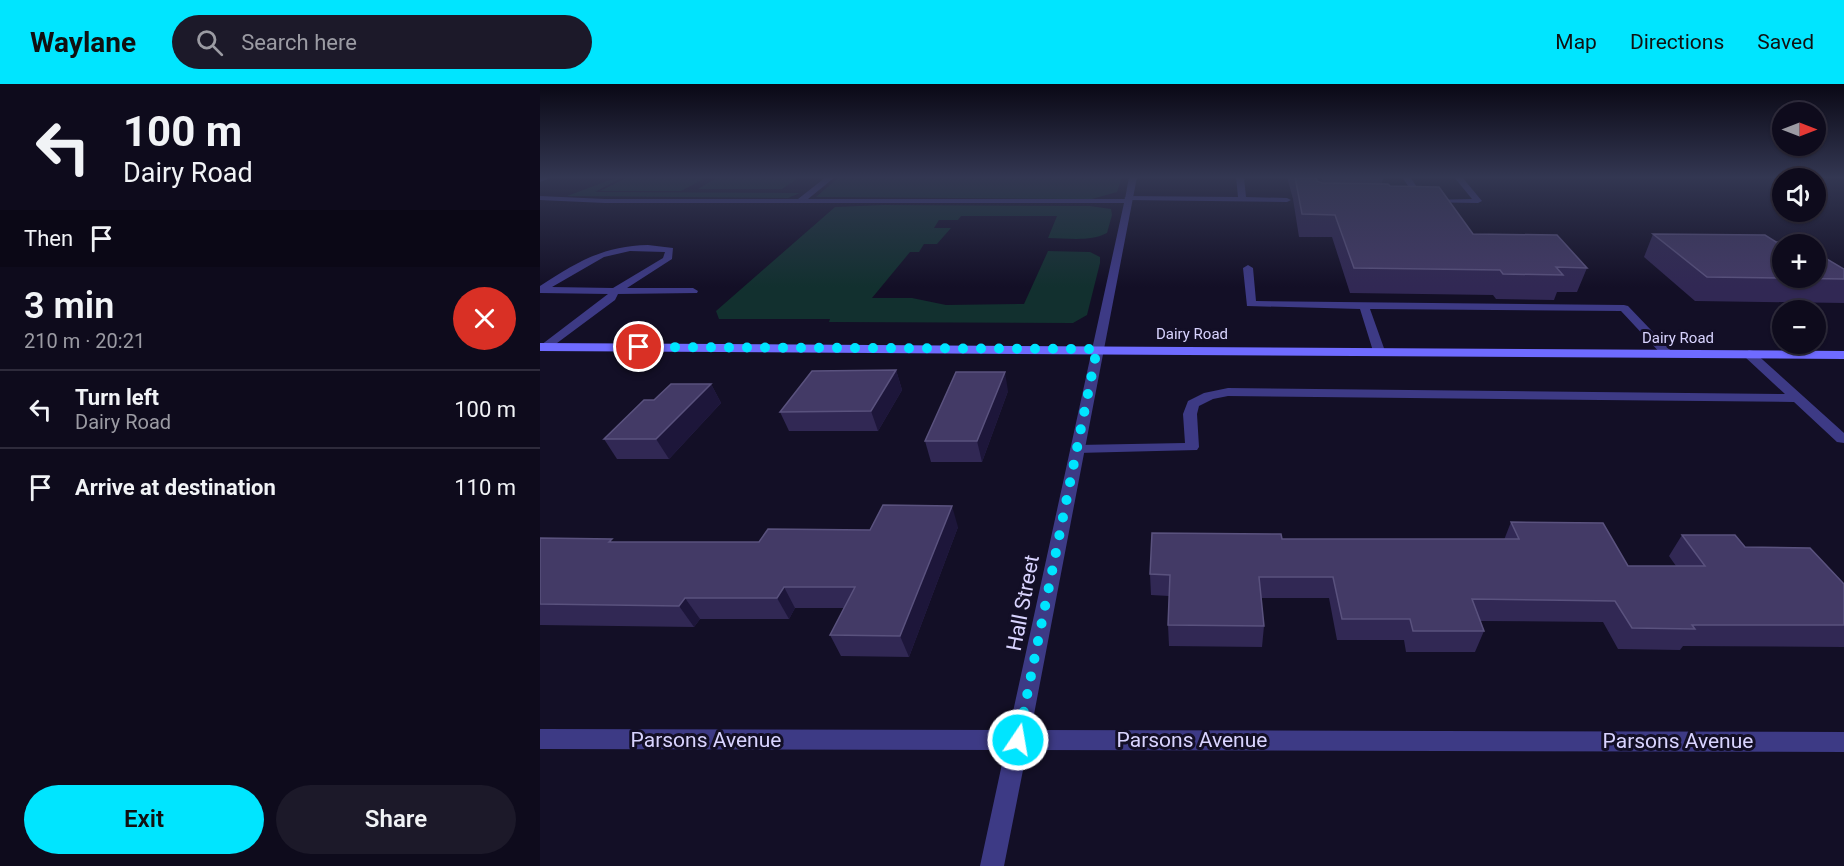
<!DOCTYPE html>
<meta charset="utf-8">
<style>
body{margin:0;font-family:Roboto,sans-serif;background:#1c1929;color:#f1f3f6;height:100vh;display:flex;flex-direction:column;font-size:22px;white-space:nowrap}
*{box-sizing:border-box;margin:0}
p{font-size:20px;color:#9b9ba3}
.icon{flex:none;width:33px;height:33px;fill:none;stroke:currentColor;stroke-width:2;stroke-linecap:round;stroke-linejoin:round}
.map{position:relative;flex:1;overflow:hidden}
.details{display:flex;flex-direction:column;background:#0e0b1c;width:540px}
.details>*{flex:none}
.guide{background:#0e0b1c;color:#f1f3f6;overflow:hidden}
.needle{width:39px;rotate:90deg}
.tools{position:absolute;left:1232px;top:18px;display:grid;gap:12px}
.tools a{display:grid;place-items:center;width:54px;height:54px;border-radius:50%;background:#0e0b1c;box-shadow:0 2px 4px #0004,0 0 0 2px #2e2b3b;font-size:30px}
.pin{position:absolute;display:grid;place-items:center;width:51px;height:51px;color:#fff;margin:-26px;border:3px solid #fff;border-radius:50%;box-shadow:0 2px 6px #0007}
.me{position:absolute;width:66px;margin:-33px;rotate:12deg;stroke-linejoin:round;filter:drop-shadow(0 0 4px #0008)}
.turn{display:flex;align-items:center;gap:21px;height:126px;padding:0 24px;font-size:27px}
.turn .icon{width:78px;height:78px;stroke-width:2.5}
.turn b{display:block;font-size:42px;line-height:51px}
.then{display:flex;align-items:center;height:57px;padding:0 24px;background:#0003;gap:12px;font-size:22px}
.round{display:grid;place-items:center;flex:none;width:63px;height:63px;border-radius:32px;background:#1c1929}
.overview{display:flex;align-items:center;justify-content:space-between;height:102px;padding:0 24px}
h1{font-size:36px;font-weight:600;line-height:45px}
.primary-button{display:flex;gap:12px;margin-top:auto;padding:12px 24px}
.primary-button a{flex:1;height:69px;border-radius:36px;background:#00e5ff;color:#111;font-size:24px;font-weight:600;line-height:69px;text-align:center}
.primary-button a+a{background:#1c1929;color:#f1f3f6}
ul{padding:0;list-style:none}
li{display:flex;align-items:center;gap:18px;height:78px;padding:0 24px;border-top:2px solid #2e2b3b}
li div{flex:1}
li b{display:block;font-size:22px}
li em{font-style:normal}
header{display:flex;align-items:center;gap:36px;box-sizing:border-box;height:84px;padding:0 30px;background:#00e5ff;color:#111}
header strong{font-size:28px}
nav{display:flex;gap:33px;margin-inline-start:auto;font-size:21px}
.search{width:420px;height:54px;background:#1c1929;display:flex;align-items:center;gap:15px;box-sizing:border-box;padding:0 21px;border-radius:33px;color:#9b9ba3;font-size:22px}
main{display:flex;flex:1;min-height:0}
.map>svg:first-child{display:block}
</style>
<header>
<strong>Waylane</strong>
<div class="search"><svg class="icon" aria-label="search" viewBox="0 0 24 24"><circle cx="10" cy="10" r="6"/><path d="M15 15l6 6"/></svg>Search here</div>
<nav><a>Map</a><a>Directions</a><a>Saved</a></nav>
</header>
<main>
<section class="details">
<div class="guide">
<div class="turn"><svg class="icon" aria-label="left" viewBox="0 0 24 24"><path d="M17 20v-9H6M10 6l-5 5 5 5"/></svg><div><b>100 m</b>Dairy Road</div></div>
<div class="then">Then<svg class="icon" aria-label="arrive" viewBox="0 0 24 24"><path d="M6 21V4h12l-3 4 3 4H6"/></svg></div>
</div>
<div class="overview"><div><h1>3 min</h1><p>210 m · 20:21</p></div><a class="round" style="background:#d93025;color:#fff"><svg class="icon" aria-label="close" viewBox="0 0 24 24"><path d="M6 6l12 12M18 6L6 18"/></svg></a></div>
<ul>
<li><svg class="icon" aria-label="left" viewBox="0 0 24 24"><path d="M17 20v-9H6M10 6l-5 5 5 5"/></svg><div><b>Turn left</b><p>Dairy Road</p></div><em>100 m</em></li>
<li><svg class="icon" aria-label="arrive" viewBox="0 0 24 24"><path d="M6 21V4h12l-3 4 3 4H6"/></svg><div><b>Arrive at destination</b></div><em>110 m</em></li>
</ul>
<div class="primary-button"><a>Exit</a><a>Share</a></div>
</section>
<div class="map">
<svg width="1304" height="782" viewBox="0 0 1304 782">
<rect width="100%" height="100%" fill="#130f26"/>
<g fill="#12302f">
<path d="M78 93H83L55 108 260 109 248 114 27 112Z"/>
<path d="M88 93H167L141 107H60Z"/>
<path d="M178 93H260L242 105H158Z"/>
<path d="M299 93H582L577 108 552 115 276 113Z"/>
<path d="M343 121 550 122 571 125 572 131 567 149C550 158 527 154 508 154L517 132H421L418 136H399L394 144H411L397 160H384L379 168H370L332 214H372L406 221 484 220 508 167 550 168 560 173V179L547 231 533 239 289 238 290 235H179L176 227 295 123Z"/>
</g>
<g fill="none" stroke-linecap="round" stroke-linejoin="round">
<g fill="#3d3a85" fill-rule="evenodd">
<path d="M696 93H704L706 113 747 114 751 116 747 118 588 116 584 114 588 112 698 113Z"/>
<path d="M862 93H870L886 116 932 115 914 93H922L942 117 938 119 879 118Z"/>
<path d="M108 161 133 164 132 175 87 204H153L158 207 157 209 78 210 75 216 9 265H1V261L68 210 0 209V202C37 178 63 162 108 161ZM90 167 125 168 123 174 73 204 12 203 64 173Z"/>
<path d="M708 181 713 184 716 217 1084 221 1088 222 1133 269 1131 272H1123L1081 227 830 225 845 267 839 271 833 267 820 225 707 222 703 184Z"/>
<path d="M1209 266 1213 267 1304 349V359L1297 358 1254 318 688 312 673 315 659 322 657 330 659 363 657 366 537 369 530 365 537 361 645 359 643 330 648 317 664 309 688 304 1245 310 1205 273 1203 270Z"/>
</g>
<g fill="#3d3a85" fill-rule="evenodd">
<path d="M0 93H12L0 98Z"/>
<path d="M286 93H295L268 115H585L589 93H597L491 646 1304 648V668L487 666 464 782H440L465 666 0 665V645L469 646 584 119H65L0 116V112L65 115H258Z"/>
</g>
<path fill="#6f6bff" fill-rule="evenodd" d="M0 259 1304 267V275L0 267Z"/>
</g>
<g fill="#312854">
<path d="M747 93H843L842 99 850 102 933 150 1047 184 1037 208H1017L1014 216 956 215 953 211 810 209 792 153H759L753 115Z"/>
<path d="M1113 150 1236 158 1304 185V219L1155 217 1104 173Z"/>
<path d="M356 286 362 306 338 347H249L240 328Z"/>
<path d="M171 300 181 319 129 375H77L64 355 114 316Z"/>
<path d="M468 307 442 378H391L385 357Z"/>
<path d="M971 438 1088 482H1136L1129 472 1142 451 1205 463 1304 500V563L1143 562 1140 566 1078 565 1063 538 940 537 944 547 935 568H866L864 556H797L789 514H721L724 542 722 563 629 562 628 541 629 512 611 511 610 490 742 455 964 456Z"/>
<path d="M418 443 369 573 301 572 290 551 304 524H255L249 535H160L154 543 0 541V454L74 458H219L330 446Z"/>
</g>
<g fill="#1d163a">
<path d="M779 93H782L780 112 776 94Z"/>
<path d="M356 286 362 306 338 347 331 327Z"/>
<path d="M465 288 468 307 442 378 437 357Z"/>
<path d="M171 300 181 319 129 375 116 355Z"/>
<path d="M412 422 418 443 369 573 360 552Z"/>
<path d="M244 503 255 524 249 535 237 514Z"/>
<path d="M145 514 160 535 154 543 139 522Z"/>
</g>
<g fill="#433a66" stroke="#5a527e" stroke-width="1.5">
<path d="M755 93H779L776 94 777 97 782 99 848 100 850 102 899 103 933 150 1017 151 1047 184 1016 183 1023 191 963 190 960 186 814 184 795 131 762 130Z"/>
<path d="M1113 150 1225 151 1236 158H1259L1263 160H1242V194H1275V168L1304 185V195L1167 193Z"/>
<path d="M356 286 331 327 240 328 272 287Z"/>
<path d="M416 288H465L437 357H385Z"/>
<path d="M131 300H171L116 355H64L104 316H114Z"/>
<path d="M343 421 412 422 360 552 290 551 315 503H244L237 514H145L139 522 0 520V454L72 455 69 458H219L228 445 330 446Z"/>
<path d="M971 438 1063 439 1088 482H1165L1142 451H1195L1205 463 1270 464 1304 500V541H1152L1155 545 1092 544 1075 517 932 515 944 547H873L870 535H802L793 493H719L724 542 628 541 630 491 610 490 612 449 741 450 742 455H979Z"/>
</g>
<linearGradient id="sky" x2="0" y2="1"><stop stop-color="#0a0815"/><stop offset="0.46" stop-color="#333752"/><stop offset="1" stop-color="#333752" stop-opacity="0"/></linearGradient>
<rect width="1304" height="203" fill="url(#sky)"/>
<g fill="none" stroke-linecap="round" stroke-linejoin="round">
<path stroke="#00e5ff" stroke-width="10" stroke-dasharray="0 18" d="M99 263 557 265 478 656"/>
</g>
<g text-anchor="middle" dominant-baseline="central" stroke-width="6" stroke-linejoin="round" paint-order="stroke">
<g font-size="15" fill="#d9d4ff" stroke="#130f26">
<text x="652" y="250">Dairy Road</text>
<text x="1138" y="254">Dairy Road</text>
</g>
<g font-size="21" fill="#d9d4ff" stroke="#130f26">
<text transform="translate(483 519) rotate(-79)">Hall Street</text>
<text x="166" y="656">Parsons Avenue</text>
<text x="652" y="656">Parsons Avenue</text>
<text x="1138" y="657">Parsons Avenue</text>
</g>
</g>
</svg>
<div class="tools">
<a><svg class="needle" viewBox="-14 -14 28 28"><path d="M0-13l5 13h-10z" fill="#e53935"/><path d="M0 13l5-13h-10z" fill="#9b9ba3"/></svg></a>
<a><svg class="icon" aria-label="sound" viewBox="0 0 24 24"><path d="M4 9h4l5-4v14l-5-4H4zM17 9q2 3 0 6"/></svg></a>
<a>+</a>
<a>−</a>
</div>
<div class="pin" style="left:99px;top:263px;background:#d93025"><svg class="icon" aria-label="arrive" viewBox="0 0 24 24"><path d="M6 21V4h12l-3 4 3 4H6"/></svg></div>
<svg class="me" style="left:478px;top:656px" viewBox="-20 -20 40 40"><circle r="17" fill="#00e5ff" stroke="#fff" stroke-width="3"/><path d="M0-11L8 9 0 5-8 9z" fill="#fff"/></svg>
</div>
</main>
